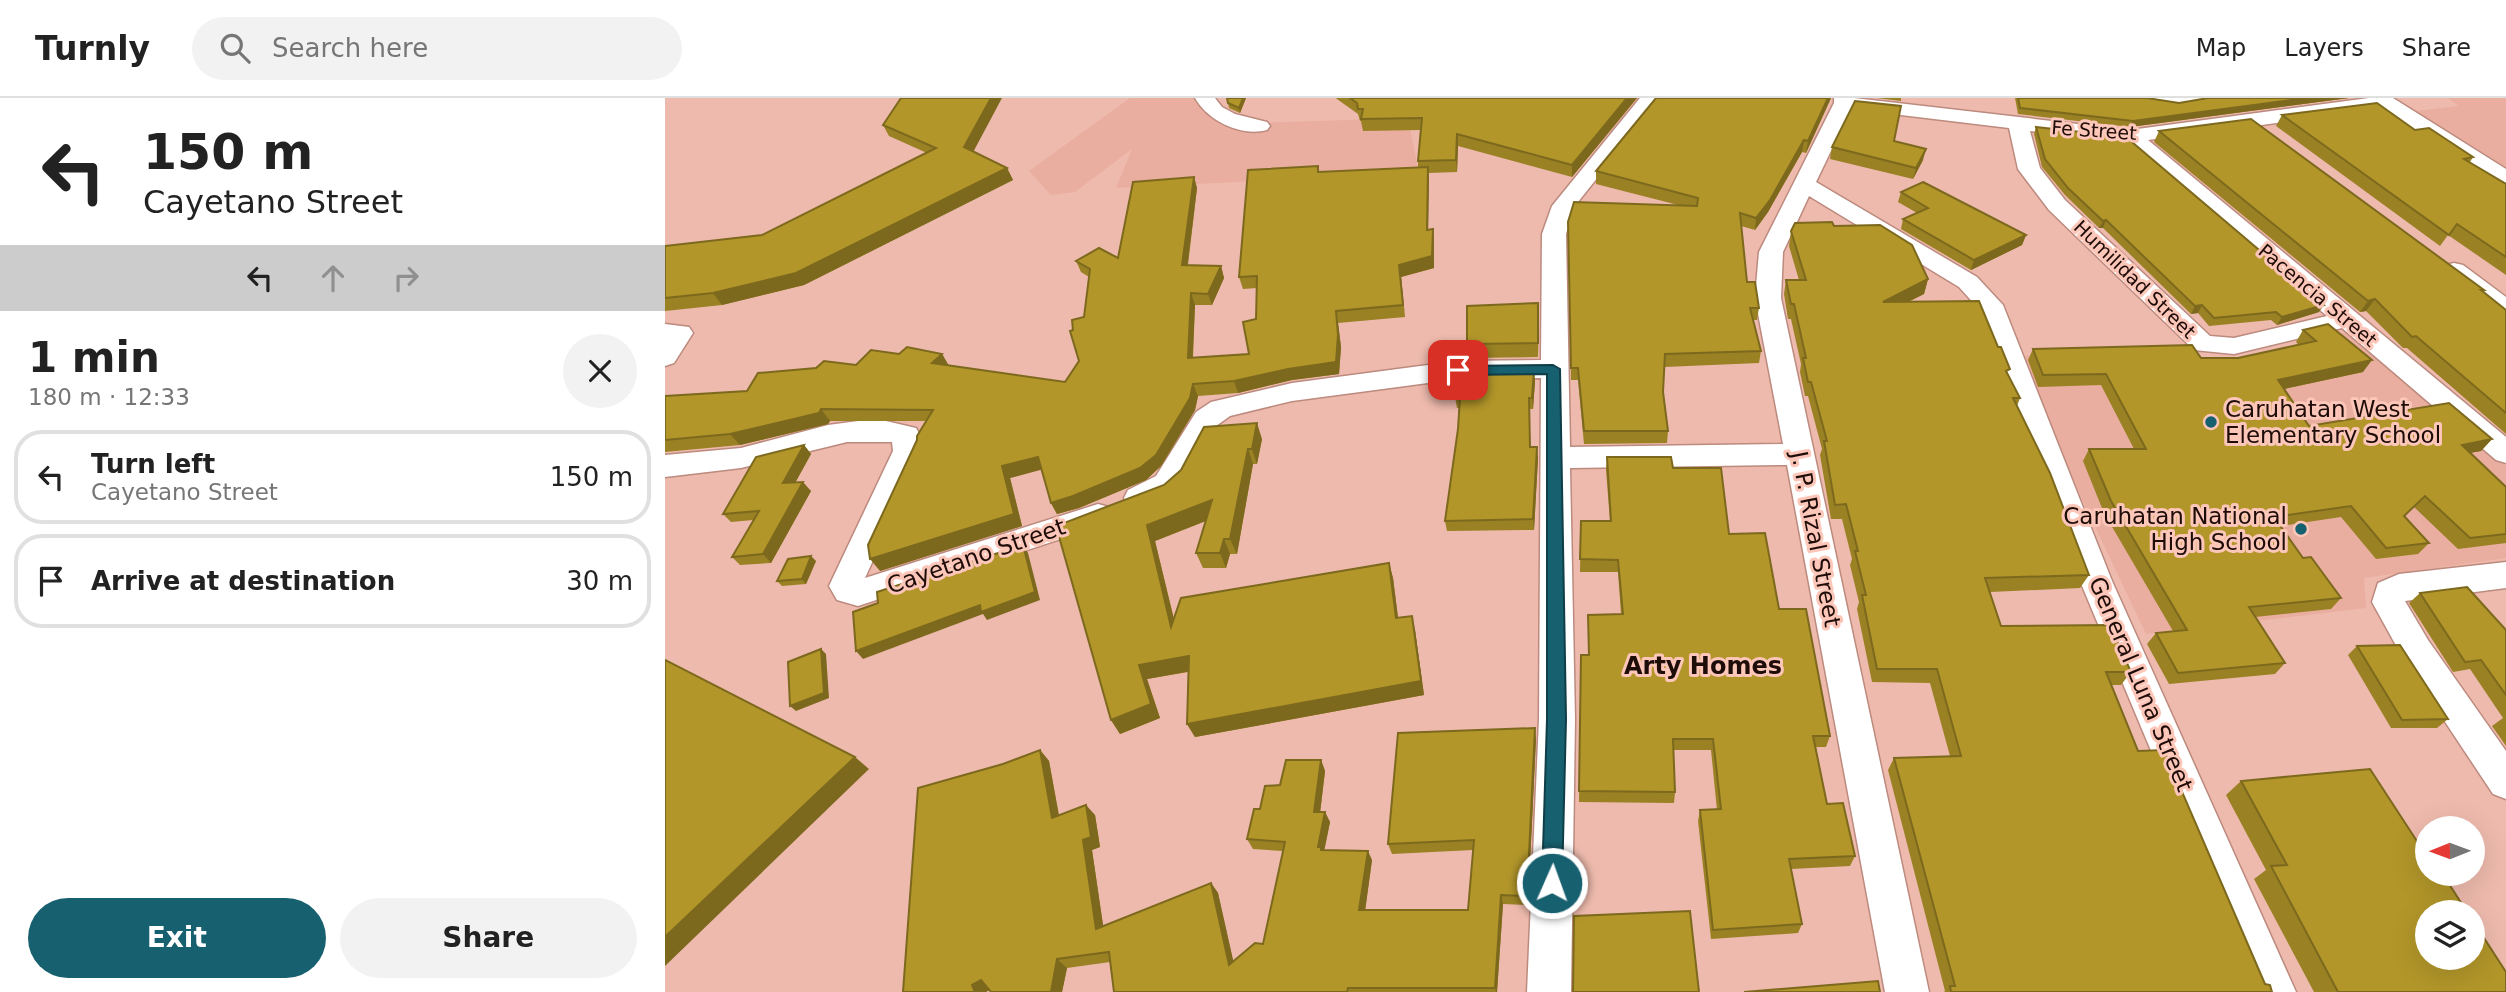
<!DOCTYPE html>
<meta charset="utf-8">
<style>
body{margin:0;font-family:"DejaVu Sans",sans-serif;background:#f2f2f2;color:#222;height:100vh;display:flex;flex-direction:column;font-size:26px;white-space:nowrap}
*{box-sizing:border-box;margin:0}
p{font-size:23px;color:#767676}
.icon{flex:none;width:38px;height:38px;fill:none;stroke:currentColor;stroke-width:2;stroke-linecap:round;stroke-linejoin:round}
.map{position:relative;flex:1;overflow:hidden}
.sheet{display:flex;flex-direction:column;background:#fff;width:665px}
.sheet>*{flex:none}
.banner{background:#fff;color:#222;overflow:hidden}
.needle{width:46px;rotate:269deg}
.tools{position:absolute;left:1750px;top:718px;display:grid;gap:14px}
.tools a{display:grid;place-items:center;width:70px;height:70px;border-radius:50%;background:#fff;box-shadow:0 7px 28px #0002;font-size:35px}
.pin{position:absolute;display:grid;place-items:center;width:60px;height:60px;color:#fff;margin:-30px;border-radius:14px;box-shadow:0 4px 10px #0006}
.me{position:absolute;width:77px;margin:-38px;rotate:2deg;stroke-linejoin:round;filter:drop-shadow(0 0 5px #0008)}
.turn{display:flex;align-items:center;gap:24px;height:147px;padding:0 28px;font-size:32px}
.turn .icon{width:91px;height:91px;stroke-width:2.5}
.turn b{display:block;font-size:49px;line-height:60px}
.lanes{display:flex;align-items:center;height:66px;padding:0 28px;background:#0003;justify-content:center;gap:35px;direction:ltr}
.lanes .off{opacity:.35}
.round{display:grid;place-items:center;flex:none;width:74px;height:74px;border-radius:37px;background:#f2f2f2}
.headline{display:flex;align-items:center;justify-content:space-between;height:119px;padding:0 28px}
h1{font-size:42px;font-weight:700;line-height:52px}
.action{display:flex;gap:14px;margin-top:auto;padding:14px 28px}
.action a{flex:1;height:80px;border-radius:42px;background:#17606f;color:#fff;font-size:28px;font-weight:700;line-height:80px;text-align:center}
.action a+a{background:#f2f2f2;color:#222}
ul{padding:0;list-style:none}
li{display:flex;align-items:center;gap:21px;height:94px;margin:0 14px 10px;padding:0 14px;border:4px solid #e0e0e0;border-radius:28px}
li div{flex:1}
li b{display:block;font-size:26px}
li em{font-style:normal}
header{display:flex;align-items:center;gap:42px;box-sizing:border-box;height:98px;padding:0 35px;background:#fff;border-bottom:2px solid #e0e0e0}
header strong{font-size:33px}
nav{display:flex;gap:38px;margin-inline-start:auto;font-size:24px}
.search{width:490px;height:63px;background:#f2f2f2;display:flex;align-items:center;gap:18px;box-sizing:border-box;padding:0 24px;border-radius:38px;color:#767676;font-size:26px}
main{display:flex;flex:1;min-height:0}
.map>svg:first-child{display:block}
</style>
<header>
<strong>Turnly</strong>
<div class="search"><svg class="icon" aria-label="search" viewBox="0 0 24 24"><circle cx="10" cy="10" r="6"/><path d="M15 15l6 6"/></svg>Search here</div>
<nav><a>Map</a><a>Layers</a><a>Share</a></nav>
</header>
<main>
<section class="sheet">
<div class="banner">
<div class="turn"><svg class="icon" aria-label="left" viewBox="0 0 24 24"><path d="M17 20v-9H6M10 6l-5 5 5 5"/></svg><div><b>150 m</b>Cayetano Street</div></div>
<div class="lanes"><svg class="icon" aria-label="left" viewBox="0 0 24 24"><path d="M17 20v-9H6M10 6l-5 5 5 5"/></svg><svg class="icon off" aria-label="ahead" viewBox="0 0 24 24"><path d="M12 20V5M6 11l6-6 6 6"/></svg><svg class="icon off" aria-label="right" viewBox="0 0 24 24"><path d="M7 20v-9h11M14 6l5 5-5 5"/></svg></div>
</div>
<div class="headline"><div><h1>1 min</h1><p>180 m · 12:33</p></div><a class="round"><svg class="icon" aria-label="close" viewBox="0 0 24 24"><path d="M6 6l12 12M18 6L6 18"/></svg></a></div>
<ul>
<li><svg class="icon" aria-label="left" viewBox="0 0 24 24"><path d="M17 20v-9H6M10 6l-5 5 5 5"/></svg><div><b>Turn left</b><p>Cayetano Street</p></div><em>150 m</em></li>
<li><svg class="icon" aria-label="arrive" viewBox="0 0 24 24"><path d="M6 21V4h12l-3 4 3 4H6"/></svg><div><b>Arrive at destination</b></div><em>30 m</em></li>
</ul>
<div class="action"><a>Exit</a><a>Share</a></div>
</section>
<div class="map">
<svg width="1841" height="894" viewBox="0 0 1841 894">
<rect width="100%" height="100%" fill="#eebaad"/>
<g fill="#e9ae9f">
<path d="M465 0H552L551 8 590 25 743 20 754 75 451 90 467 51 410 94 386 97 364 73Z"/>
<path d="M1783 0H1841V69L1751 13 1794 8Z"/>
<path d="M1686 233 1841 368V460L1699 480 1701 510 1481 536 1417 401 1355 258 1440 256 1551 265Z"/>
</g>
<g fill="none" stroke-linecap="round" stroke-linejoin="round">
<defs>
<g id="minor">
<path d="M530 0H550L557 9 570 16 602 24 605 28 602 32C576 39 543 23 530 0Z"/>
<path d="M975 0H996L909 109 901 136 905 349 1118 346 1090 200 1094 154 1169 5V0H1189L1465 32 1704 0H1728L1841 71V87L1833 85 1718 11 1483 42 1841 339V365L1831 362 1677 230 1569 256 1529 252 1384 112 1353 71 1344 30 1186 11 1151 84 1312 179 1338 207 1447 483 1631 894H1587L1415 483 1313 210 1294 189 1144 98 1118 154 1116 200 1264 894H1220L1122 367 905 370 910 621 906 894H862L874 621 876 280 793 281 627 303 565 318 551 328 513 394 474 411 463 408 459 400 463 392 491 378 531 314 546 304 627 285 793 263 876 262 877 136 887 108ZM1365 33 1459 44 1662 218 1569 240 1545 238 1400 102 1375 70Z"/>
<path d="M1477 0H1542L1539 4 1511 9 1480 4Z"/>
<path d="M1789 165 1798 167 1841 199V219L1832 217 1780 177 1777 172 1780 167Z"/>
<path d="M0 226 24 229 28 235 9 265 0 268Z"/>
<path d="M201 322 221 323 251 330 255 337 258 353 200 480 433 406 444 409 448 417 444 425 193 508 172 502 164 488 228 353 227 344H182L76 370 0 379V357L76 350 163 327Z"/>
<path d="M1841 464V490L1740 503 1763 542 1841 653V701L1828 696 1739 562 1707 504 1713 485 1734 476Z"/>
</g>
</defs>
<use href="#minor" stroke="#bc8a7e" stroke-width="3"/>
<use href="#minor" fill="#fff" fill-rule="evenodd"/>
</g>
<g fill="#998124">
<path d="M562 0H581L575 15 564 10Z"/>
<path d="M671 0H972L907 79 793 48 792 74 763 75V132L768 131 769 143V170L736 179 740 219 673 225 676 249 674 276 627 282 573 295 533 298 530 312 496 368 481 382 414 410 392 416 386 405 376 371 345 380 357 428 215 473 261 323H165L163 326 75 347 0 354V298L82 293 234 256H277L284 268 400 284 414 263 408 232 419 219 424 179 416 174 411 163 453 160 529 79 532 90 523 167 556 168 559 180 547 207H530L528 260 584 256 591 221 592 190 578 191 574 179 655 74 753 69V63L755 32 698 33 696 23H695L693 16 672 1Z"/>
<path d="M1166 0 1141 55 1137 54 1103 114 1090 132 1076 128 1082 184 1094 210 1092 222H1088L1096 253 1094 265 999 269 998 294 1003 333 1002 345 919 346 913 282H906L903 124 1013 107 931 86V73Z"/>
<path d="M1212 0H1236V3Z"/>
<path d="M1350 0H1482L1514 5 1543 0H1684L1465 29 1353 16Z"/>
<path d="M1617 17 1750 32 1808 59 1805 64 1841 86V177L1783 137 1775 148 1611 28Z"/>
<path d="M218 27 308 53 342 70 348 82 139 187 57 207 0 213V148L97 137 262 55 224 38Z"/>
<path d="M1371 29 1654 214 1612 227 1606 222 1544 228 1533 215 1526 216 1438 130H1434L1400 97 1377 69 1369 36Z"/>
<path d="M1494 33 1819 192 1818 193 1841 212V336L1742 250H1738L1701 213 1695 214 1489 44Z"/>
<path d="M1229 43 1258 62 1248 81 1165 61 1167 49Z"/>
<path d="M1236 94 1361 137 1357 147 1306 172 1236 131 1238 121 1252 115 1233 104Z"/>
<path d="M1169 128 1263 181 1259 196 1243 204 1343 276 1355 300 1352 308 1424 477 1415 490 1325 494 1336 528 1466 574 1456 587H1446L1473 653 1600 886 1607 894H1279L1280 893 1223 672 1229 660 1285 658 1265 585 1207 584 1192 511 1194 504 1185 467 1187 461 1177 421H1166L1155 357 1157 351 1143 298H1140L1135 274 1136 266 1126 221H1123L1119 196 1121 182H1134L1124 148 1126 133Z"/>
<path d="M874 219 873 259 803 260 802 246Z"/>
<path d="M1638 232 1698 274 1619 291 1644 328 1827 341 1816 353 1805 355 1841 389V445L1793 451 1749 409 1740 418 1764 445 1753 456 1711 461 1676 419 1616 428 1638 460 1676 500 1666 511 1590 519 1620 565 1610 576 1504 586 1482 546 1491 535 1508 533 1439 415 1418 363 1424 351H1469L1436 287 1373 289 1363 262 1368 251 1536 260H1573L1634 247 1631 244Z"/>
<path d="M870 283 868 311H864L865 349 873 360 869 432 782 433 780 423 793 331 794 310H792L790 299Z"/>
<path d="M597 341 592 366H588L572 456H565L561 470H538L531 455 541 423 490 443 509 521 724 465 728 480 733 520 750 532 759 597 530 639 522 626 523 574 482 581 495 620 455 636 446 622 499 387Z"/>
<path d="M139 347 146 356 130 385 146 393 106 465 75 467 67 459 88 422 66 424 58 416Z"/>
<path d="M942 359 1008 370 1064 436 1114 511 1165 638 1161 649H1151L1162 706 1190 758 1185 768 1126 771 1137 826 1133 835 1046 841 1033 723 1035 712H1052L1046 652H1008L1010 694 1009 705 914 704 916 557H923L956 516 953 474H915L916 423H945L941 372Z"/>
<path d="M151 463 141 486 117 488 112 483Z"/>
<path d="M1755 495 1841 532V648L1827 628 1838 620 1805 571 1788 574 1744 505Z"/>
<path d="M1692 548 1783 621 1772 630H1726L1683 557Z"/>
<path d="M871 641 863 807 838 806 832 894H449L445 864 402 870 397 894H326L324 892 321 894H238L338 666 375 652 384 663 394 717H430L435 749 427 752 438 828 546 785 553 795 568 863 598 846 618 753 588 751 582 741 595 711 615 687 656 662 660 673 655 714H660L665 724 659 752 707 762 700 812H803L808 752 727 756 723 746Z"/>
<path d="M1576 683 1759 754 1841 894H1649L1589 781 1601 772 1561 697Z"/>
</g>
<g fill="#7d691d">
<path d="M326 0H337L305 60 299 49Z"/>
<path d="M578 0H581L575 15 574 10Z"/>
<path d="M962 0H972L907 79V67Z"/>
<path d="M1163 0H1166L1141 55 1143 43Z"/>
<path d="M1641 0H1684L1465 29 1468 23Z"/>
<path d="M792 36 793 48 792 74 791 62Z"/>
<path d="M1139 42 1137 54 1103 114 1090 132 1091 120Z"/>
<path d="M1261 51 1258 62 1248 81 1251 70Z"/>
<path d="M763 69 764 80 763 143 762 132Z"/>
<path d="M342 70 348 82 139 187 57 207 48 195Z"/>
<path d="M529 79 532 90 521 179 517 167Z"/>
<path d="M1441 122 1438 130H1434L1438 123Z"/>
<path d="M768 131 769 143V170L736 179 740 219 734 167Z"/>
<path d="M1361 137 1357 147 1306 172 1309 162Z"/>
<path d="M556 168 559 180 547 207 543 196Z"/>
<path d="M1263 181 1259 196 1214 218 1218 204Z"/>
<path d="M526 195 530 207 527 272 523 260Z"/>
<path d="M1710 201 1701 213 1695 214 1703 203Z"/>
<path d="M1537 207 1533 215 1526 216 1530 208Z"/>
<path d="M1659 207 1654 214 1612 227 1617 219Z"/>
<path d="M671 213 673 225 676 249 674 276 627 282 573 295 569 283Z"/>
<path d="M277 256 284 268 267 265Z"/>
<path d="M1707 262 1698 274 1605 294 1613 282Z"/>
<path d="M869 272 870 283 868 311 867 300Z"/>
<path d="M528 286 533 298 530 312 496 368 481 382 414 410 392 416 386 405Z"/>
<path d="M156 311 165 323 163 326 75 347 65 336Z"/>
<path d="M592 325 597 341 592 366 587 351Z"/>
<path d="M1827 341 1816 353 1786 358 1797 347Z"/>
<path d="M139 347 146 356 125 394 118 385Z"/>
<path d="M872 349 873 360 869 432 868 421Z"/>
<path d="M583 351 588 366 572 456 565 441Z"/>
<path d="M373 359 379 371 345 380 357 428 215 473 205 461 337 368Z"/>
<path d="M138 384 146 393 106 465 98 456Z"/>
<path d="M547 402 553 418 490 443 514 543 506 529 482 427Z"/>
<path d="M559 441 565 456 561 470 555 455Z"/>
<path d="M358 447 363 455 375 502 322 522 318 516 198 561 191 553Z"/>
<path d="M146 458 151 463 141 486 137 481Z"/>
<path d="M724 465 728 480 735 535 731 520Z"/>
<path d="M747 518 750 532 759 597 530 639 522 626Z"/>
<path d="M156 551 161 556 164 600 131 613 125 608Z"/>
<path d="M524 558 532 572 482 581 495 620 455 636 446 622 474 567Z"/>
<path d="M870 630 871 641 863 807 862 798Z"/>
<path d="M375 652 384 663 396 730 387 720Z"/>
<path d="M190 659 204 671 0 868V839Z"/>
<path d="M656 662 660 673 654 724 649 714Z"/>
<path d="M421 707 430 717 435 749 427 752 440 840 431 831 418 742Z"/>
<path d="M660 714 665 724 659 754 661 758 653 749Z"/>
<path d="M703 753 707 762 699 821 694 812Z"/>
<path d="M546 785 553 795 571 875 564 867Z"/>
<path d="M836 797 838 806 832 894H831L830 890Z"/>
<path d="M392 861 402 870 397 894H386Z"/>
<path d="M316 882 328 890 321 894H310L307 887Z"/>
</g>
<g fill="#b2962a" stroke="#7d691d" stroke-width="2">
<path d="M236 0H326L299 49 342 70 131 175 48 195 0 200V148L97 137 271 50 218 27Z"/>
<path d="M562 0H578L574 10 563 5Z"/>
<path d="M685 0H962L907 67 792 36 791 62 753 63 757 20 696 21 698 11H693L692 5Z"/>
<path d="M991 0H1163L1143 43 1139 42 1105 102 1091 120 1075 115 1082 184H1090L1094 210H1085L1096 253 1000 256 998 294 1003 333H919L913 270H906L903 124 909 104 1032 108 1033 100 931 73Z"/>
<path d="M1353 0H1482L1514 5 1543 0H1641L1468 23 1355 10Z"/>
<path d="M1190 3 1236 8 1229 43 1261 51 1251 70 1167 49Z"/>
<path d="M1712 5 1750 32 1764 30 1808 59 1799 61 1841 86V159L1792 126 1784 137 1617 17Z"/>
<path d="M1586 21 1819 192H1816L1841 212V315L1751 238 1747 239 1710 201 1703 203 1494 33Z"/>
<path d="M1371 29 1461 39 1659 207 1617 219 1611 214 1549 220 1537 207 1530 208 1441 122 1438 123 1403 90 1380 61Z"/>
<path d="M653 68V74L763 69 762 132 768 131 767 158 734 167 738 207 671 213 673 237 671 264 623 271 569 283 528 286 525 300 491 357 475 370 408 398 386 405 373 359 337 368 349 416 205 461 203 447 252 342V338L268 312 156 311 154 315 65 336 0 342V298L82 293 93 275 151 270 159 263 191 267 206 252 234 256 242 249 277 256 267 265 400 284 414 263 405 233 408 232 407 222 419 219 425 171 411 163 434 150 453 160 468 84 529 79 517 167 556 168 543 196 526 195 523 260 584 256 578 224 591 221 592 178 574 179 583 72Z"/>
<path d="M1258 84 1361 137 1309 162 1238 121 1263 110 1236 94Z"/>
<path d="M1167 124 1169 128 1215 127 1247 147 1263 181 1218 204 1314 203 1333 249H1336L1345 271 1341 273 1355 300H1348L1385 375 1424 477 1320 480 1336 528 1445 527 1466 574H1441L1473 653 1499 652 1600 886 1605 887 1607 894H1286L1285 888H1290L1229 660 1296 658 1272 571H1212L1197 497H1201L1190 453H1193L1181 406 1170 407 1159 343H1162L1146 284H1143L1138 260H1141L1129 206H1126L1121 182H1141L1126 133 1130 125Z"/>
<path d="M873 205V245L802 246V208Z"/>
<path d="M1663 226 1707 262 1613 282 1644 328 1784 305 1827 341 1797 347 1841 389V436L1805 440 1760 398 1739 418 1764 445 1721 450 1686 408 1609 419 1638 460 1646 459 1676 500 1584 509 1620 565 1513 575 1491 535 1522 532 1446 403 1424 351H1481L1441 276 1378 277 1368 251 1527 247 1536 260H1573L1651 243 1638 232Z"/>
<path d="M869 272 867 300H864L865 349H872L868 421 780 423 793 331 795 299H790L794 273Z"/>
<path d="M592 325 587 351H583L565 441H559L555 455H531L547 402 482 427 506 529 516 500 724 465 731 520 747 518 756 583 522 626 524 558 474 567 486 606 446 622 391 428 499 387 516 372 539 329Z"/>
<path d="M139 347 118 385 138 384 98 456 67 459 94 413 58 416 91 359Z"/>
<path d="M942 359H1006L1008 370H1056L1064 436 1100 435 1114 511H1141L1165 638H1148L1162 706 1178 705 1190 758 1124 761 1137 826 1048 832 1035 712 1056 711 1048 641H1008L1010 694 914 693 916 557H924L923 517 958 516 953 462 915 461 916 423H946Z"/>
<path d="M358 447 370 494 316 514 315 507 191 553 188 514 213 505 212 494Z"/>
<path d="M146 458 137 481 112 483 123 461Z"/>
<path d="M1802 489 1841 532V597L1816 562 1800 564 1755 495Z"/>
<path d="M1735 547 1783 621 1737 622 1692 548Z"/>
<path d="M156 551 159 595 125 608 123 564Z"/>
<path d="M0 562 190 659 0 839Z"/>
<path d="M870 630 862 798 836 797 830 890H683L682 894H449L444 854 392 861 386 894H326L316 882 307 887 310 894H238L253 690 338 666 375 652 387 720 421 707 426 739 418 742 431 831 546 785 564 867 590 845 598 846 620 744 582 741 589 711H595L600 688 615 687 621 662H656L649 714H660L653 749H656V752L703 753 694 812H803L809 742 723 746 733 635Z"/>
<path d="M1705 671 1759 754H1762V775H1777L1802 814H1762V859H1808V823L1841 874V894H1673L1606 768 1622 767 1576 683Z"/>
<path d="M1025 813 1034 894H908L909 818Z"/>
<path d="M1213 883 1215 894H1079Z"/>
</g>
<path fill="#17606f" stroke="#0f3e48" stroke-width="2" d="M888 267 895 271 901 621 897 785 894 792 887 795 880 792 877 785 882 621V276L793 277 786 272 793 268Z"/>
<g fill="#17606f" stroke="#fcc6b9" stroke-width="2.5">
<circle cx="1546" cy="324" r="7"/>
<circle cx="1636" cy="431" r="7"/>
</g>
<g text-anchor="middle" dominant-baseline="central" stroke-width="6" stroke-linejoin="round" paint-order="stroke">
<g font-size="19" fill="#1e0c08" stroke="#fcc6b9">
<text transform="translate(1429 32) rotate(4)">Fe Street</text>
<text transform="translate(1470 181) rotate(44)">Humilidad Street</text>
<text transform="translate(1653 197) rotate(40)">Pacencia Street</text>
</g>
<g font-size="23" fill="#1e0c08" stroke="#fcc6b9" text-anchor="start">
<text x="1560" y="311">Caruhatan West<tspan x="1560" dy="26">Elementary School</tspan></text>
<text x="1622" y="418" text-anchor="end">Caruhatan National<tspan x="1622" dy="26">High School</tspan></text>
</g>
<g font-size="23" fill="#1e0c08" stroke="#fcc6b9">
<text transform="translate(1151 441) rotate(79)">J. P. Rizal Street</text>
<text transform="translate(311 458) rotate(-19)">Cayetano Street</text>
<text transform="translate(1476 586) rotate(67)">General Luna Street</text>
</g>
<g font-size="24" font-weight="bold" fill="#1e0c08" stroke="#fcc6b9">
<text x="1038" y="568">Arty Homes</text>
</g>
</g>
</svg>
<div class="tools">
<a><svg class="needle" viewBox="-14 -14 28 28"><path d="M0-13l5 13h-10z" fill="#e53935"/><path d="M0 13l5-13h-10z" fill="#767676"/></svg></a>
<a><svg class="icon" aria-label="layers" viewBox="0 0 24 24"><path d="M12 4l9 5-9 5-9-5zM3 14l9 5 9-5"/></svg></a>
</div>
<div class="pin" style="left:793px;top:272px;background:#d93025"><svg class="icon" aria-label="arrive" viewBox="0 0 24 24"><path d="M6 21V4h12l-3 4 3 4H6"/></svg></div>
<svg class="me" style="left:887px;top:785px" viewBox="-20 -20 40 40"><circle r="17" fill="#17606f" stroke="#fff" stroke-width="3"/><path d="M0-11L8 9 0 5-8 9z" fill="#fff"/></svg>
</div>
</main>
